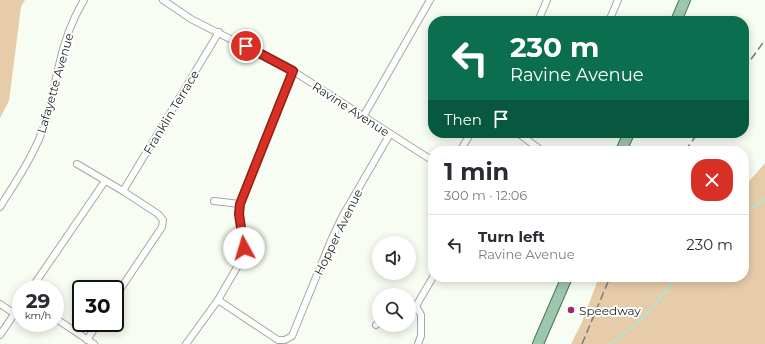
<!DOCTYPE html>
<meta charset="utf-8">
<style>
body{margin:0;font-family:Montserrat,sans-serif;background:#f7f7f7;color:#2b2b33;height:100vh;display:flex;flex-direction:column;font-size:15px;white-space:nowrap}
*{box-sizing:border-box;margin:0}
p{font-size:13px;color:#7c7c81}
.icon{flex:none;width:22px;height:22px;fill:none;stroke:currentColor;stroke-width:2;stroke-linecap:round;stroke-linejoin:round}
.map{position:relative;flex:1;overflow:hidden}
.side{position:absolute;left:428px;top:146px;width:321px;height:136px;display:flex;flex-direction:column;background:#fff;border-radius:16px;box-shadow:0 2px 10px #0003}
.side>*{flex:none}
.banner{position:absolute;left:428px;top:16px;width:321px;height:122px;border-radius:16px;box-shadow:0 2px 10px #0003;background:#0b6e4f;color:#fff;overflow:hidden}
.controls{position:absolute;left:372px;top:236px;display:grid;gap:8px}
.controls a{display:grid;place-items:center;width:44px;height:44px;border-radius:50%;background:#fff;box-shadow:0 2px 10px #0003;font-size:20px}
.speed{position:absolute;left:12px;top:280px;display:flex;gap:8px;font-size:20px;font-weight:700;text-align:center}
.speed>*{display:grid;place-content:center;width:52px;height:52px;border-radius:50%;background:#fff;box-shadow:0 2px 10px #0003;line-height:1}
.speed small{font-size:10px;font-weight:400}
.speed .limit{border:2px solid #111;border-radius:6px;background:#fff;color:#111}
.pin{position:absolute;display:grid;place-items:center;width:34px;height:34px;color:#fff;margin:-17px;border:2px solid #fff;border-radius:50%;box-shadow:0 1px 4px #0007}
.me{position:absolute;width:44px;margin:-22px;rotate:354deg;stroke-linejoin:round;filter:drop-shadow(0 0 3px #0008)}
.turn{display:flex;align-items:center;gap:14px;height:84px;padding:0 16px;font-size:18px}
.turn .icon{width:52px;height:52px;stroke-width:2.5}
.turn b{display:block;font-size:28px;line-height:34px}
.then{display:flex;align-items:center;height:38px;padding:0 16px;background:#0003;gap:8px;font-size:15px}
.round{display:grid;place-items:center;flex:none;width:42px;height:42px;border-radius:16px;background:#f7f7f7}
.head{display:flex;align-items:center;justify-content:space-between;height:68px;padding:0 16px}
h1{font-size:24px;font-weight:700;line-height:30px}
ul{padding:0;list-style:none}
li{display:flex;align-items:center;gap:12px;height:60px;padding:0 16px;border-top:1px solid #e1e1e2}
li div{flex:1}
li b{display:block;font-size:15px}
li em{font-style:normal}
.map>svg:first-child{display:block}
</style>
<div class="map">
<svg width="765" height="344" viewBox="0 0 765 344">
<rect width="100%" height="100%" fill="#f7fdf2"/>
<g fill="#e7ccaa">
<path d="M0 0H25L21 7 9 101 0 118Z"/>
<path d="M765 163V344H571L582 322 599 277H744V186H745Z"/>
</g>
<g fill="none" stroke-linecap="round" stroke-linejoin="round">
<g stroke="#a4ede2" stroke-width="1.5">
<path d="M744 211 758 204 765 199"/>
<path d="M610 344 641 320 678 277"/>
</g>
<defs>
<g id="street">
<path d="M163 0 191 19 293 71 433 161"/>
<path d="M538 21 547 0"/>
<path d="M609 21 618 0"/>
<path d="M363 117 430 0"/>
<path d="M518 133 542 151"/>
<path d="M460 151 471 133"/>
<path d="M77 164 123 191 158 214 163 220 162 227 115 297"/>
<path d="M123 191 219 32"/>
<path d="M214 201 240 204"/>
<path d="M0 207C17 180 36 152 46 121 52 103 54 84 59 65 64 42 72 20 84 0"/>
<path d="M31 289 105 181"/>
<path d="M218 300 278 340H285L292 336 332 238 342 217 390 134"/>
<path d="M0 304 15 314"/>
<path d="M416 306 421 315V336L418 344"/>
<path d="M416 306 433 277"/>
<path d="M55 318 94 344"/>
<path d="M376 325 379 322"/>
<path d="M0 335 21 304"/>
<path d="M87 340 98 323"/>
<path d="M186 344 218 300 240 262 244 248 239 214 240 204 293 71"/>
</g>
<g id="primary">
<path d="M676 21 685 0"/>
<path d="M621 151 629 133"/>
<path d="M538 344 567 277"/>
</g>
</defs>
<use href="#street" stroke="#a4a9a0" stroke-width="8"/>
<use href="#primary" stroke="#48755a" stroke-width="12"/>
<use href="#street" stroke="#fff" stroke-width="6"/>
<use href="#primary" stroke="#9dc6ae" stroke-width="10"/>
<g stroke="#7a7d76" stroke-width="1.5" stroke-dasharray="8 4" stroke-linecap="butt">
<path d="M744 69 765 40"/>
<path d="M685 151 698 133"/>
<path d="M582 344 610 277"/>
</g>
</g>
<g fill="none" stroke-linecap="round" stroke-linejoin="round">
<defs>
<path id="route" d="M244 248 239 214 240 204 293 71 246 46"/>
</defs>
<use href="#route" stroke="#8d1f18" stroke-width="10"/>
<use href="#route" stroke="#d93025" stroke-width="7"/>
</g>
<circle fill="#a7236e" stroke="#fff" stroke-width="1.5" cx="571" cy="310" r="4"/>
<g text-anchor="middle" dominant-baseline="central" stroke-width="4" stroke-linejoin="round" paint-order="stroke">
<g font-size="12" fill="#242622" stroke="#fff">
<text transform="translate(55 83) rotate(-74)">Lafayette Avenue</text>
<text transform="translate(351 109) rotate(33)">Ravine Avenue</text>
<text transform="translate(171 112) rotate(-59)">Franklin Terrace</text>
<text transform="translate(338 232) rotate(-64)">Hopper Avenue</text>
</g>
<g font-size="12" fill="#242622" stroke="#fff" text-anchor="start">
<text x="579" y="310">Speedway</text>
</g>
</g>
</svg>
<div class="controls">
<a><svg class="icon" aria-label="sound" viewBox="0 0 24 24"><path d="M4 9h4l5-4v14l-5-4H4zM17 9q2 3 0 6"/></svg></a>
<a><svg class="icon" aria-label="search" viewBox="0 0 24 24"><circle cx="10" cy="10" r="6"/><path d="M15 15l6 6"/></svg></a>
</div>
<div class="speed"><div>29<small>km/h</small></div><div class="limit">30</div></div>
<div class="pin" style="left:246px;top:46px;background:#d93025"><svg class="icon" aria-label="arrive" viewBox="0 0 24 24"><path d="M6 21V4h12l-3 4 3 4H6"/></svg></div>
<svg class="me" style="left:244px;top:248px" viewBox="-20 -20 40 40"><circle r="19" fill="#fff"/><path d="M0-13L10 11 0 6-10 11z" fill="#d93025"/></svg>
<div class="banner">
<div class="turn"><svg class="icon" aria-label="left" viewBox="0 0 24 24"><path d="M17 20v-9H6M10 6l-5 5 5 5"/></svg><div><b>230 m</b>Ravine Avenue</div></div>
<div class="then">Then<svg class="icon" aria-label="arrive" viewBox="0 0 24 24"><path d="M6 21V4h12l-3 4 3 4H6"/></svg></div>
</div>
<section class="side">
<div class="head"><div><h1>1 min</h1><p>300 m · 12:06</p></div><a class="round" style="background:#d93025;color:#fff"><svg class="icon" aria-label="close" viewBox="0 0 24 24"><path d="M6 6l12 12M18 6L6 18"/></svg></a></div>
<ul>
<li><svg class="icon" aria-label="left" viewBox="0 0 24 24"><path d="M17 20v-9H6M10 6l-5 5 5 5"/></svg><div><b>Turn left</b><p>Ravine Avenue</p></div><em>230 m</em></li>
</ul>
</section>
</div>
